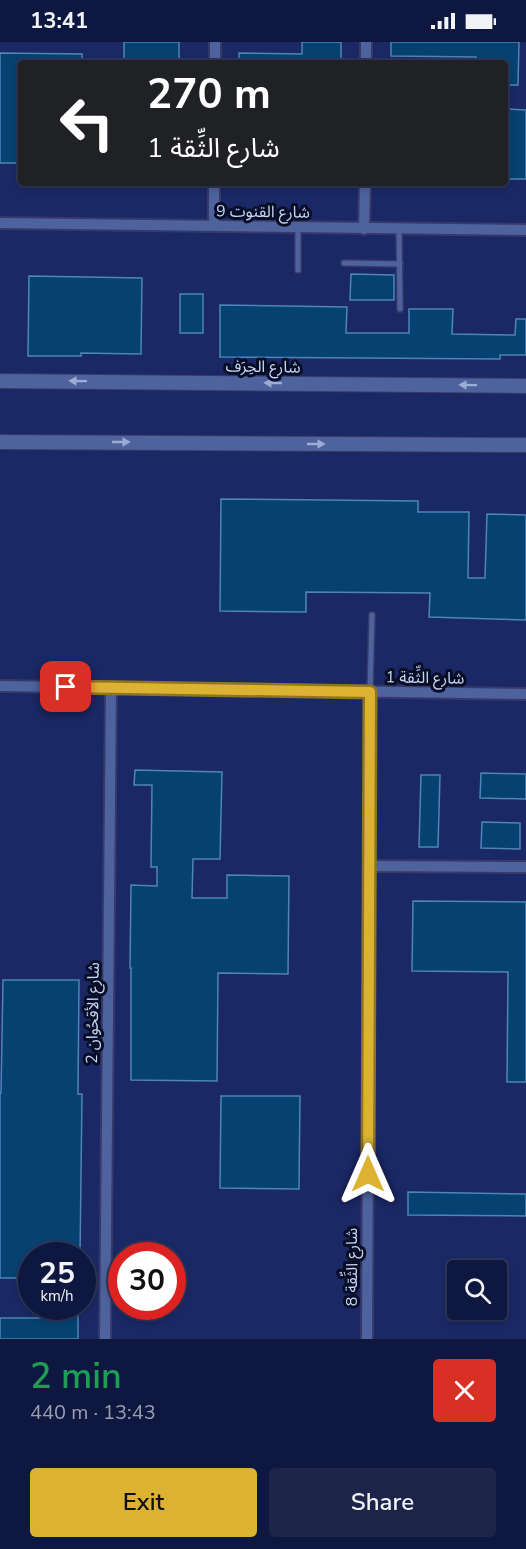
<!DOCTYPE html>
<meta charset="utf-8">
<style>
body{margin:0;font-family:"Nunito Sans","Noto Sans Arabic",sans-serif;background:#1c244a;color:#f1f3f6;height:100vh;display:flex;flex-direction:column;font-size:22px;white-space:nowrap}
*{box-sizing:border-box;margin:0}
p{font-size:20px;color:#9b9fb0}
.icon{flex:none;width:33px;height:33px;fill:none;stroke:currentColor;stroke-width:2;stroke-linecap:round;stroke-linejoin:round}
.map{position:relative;height:1297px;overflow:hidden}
.details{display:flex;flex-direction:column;background:#0e173f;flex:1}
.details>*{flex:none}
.top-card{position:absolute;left:18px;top:18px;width:490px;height:126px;border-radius:6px;box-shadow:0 3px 9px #0003,0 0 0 2px #2e3659;background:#202124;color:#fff;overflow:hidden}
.fabs{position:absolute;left:447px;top:1218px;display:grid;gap:12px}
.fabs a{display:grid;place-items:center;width:60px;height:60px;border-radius:6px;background:#0e173f;box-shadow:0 3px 9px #0003,0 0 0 2px #2e3659;font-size:30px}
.speed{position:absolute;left:18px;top:1200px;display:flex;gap:12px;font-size:30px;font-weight:700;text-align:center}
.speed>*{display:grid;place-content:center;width:78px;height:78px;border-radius:50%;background:#0e173f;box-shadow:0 3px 9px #0003,0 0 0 2px #2e3659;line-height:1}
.speed small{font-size:15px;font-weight:400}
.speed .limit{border:9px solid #d22;background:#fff;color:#111}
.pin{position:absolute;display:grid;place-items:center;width:51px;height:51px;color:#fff;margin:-26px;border-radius:12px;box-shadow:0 3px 9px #0006}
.me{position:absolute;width:66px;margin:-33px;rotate:0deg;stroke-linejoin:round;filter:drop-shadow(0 0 4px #0008)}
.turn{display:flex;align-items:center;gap:21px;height:126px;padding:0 30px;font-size:27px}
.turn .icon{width:78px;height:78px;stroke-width:2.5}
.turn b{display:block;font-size:42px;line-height:51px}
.round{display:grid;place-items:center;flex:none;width:63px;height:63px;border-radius:6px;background:#1c244a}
.headline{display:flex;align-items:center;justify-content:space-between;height:102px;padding:0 30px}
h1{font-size:36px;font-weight:600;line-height:45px;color:#1e9e55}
.action{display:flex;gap:12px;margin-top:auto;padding:12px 30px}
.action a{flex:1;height:69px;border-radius:6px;background:#dcb233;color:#111;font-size:24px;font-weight:600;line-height:69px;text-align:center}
.action a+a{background:#1c244a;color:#f1f3f6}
.status{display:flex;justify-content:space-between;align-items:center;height:42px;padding:0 30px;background:#0e173f;direction:ltr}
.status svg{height:16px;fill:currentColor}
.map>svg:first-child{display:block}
</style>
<div class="status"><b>13:41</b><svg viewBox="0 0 49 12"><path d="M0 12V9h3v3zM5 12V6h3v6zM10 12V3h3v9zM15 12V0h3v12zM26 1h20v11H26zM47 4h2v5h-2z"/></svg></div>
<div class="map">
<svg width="526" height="1297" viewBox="0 0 526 1297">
<rect width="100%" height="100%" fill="#131f54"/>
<path fill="#1a2865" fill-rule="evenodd" d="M0 0H526V1297H0ZM21 21H506V141H21ZM32 1214H82V1264H32ZM122 1214H172V1264H122ZM458 1228H496V1268H458Z"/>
<g fill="#064271" stroke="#4f84b8" stroke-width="1.5">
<rect x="124" y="0" width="55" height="21"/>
<path d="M302 0H341V21H239V11L302 12Z"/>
<path d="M391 0H519L518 43H506V21H476V15L391 14Z"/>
<path d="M0 11 82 12V21H21V121H0Z"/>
<path d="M506 67 526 68V137H506Z"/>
<path d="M351 232 394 233V258H350Z"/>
<path d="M29 234 142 236 141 312 81 311V314H28Z"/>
<rect x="180" y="252" width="23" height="39"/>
<path d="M220 263 347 265 346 291H409V267H453L452 292 515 293 516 277H526V313H500V317L220 315Z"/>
<path d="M221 457 418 459V470H469L468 536H485L487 472 526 473V578L429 575 430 551 306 550V570L220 569Z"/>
<path d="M135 728 222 730 220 817H193L192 856H227V833L289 834 288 932 218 931 217 1039 131 1038V926H130L131 843 157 844V825H151L152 743H134Z"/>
<path d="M481 731 526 732V757L480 756Z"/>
<path d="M421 733H440L438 805H419Z"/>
<path d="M482 780 520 781V807L481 806Z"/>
<path d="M413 859 526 860V1040H507L508 930 412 929Z"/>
<path d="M3 938H79L78 1052H82L80 1214H32V1236H0V1051H1Z"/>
<path d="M221 1054H300L299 1147 220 1146Z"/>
<path d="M408 1150 526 1152V1174L408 1173Z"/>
<path d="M61 1264H78V1297H0V1276H61Z"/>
</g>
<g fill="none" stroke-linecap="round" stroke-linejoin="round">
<defs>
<g id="service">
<path d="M399 187 400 267"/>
<path d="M344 221 400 222"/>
<path d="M298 228V186"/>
<path d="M370 649 372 573"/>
</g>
<g id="minor">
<path d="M215 21V0"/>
<path d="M366 21V0"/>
<path d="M0 181 526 188"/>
<path d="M214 184V141"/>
<path d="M364 187 365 141"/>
<path d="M0 644 526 652"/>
<path d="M369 824 526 825"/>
<path d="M105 1297 111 645"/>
<path d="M367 1297 370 650"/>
</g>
<g id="tertiary">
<path d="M0 339 526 344"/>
<path d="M0 400 526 403"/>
</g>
</defs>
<use href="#service" stroke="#373a69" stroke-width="8"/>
<use href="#minor" stroke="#373a69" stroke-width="14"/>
<use href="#tertiary" stroke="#373a69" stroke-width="16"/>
<use href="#service" stroke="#4e629d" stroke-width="5"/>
<use href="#minor" stroke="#4e629d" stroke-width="10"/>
<use href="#tertiary" stroke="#4e629d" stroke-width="14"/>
</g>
<defs><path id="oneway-solid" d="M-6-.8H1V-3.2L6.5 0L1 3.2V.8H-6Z" transform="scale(1.5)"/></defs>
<g fill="#9dacd7">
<use href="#oneway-solid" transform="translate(78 339) rotate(-179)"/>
<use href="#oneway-solid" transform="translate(273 341) rotate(-179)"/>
<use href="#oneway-solid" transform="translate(468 343) rotate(-179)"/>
<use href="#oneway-solid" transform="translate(121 400)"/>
<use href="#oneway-solid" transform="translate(316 402)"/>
</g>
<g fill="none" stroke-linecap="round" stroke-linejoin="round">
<defs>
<path id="route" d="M66 645 370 650 368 1132"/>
</defs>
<use href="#route" stroke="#8f7421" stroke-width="15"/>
<use href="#route" stroke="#dcb233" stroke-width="10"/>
</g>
<g text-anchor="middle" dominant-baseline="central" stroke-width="6" stroke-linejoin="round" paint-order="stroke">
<g font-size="16" fill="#c7d4f6" stroke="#070d24">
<text transform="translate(263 170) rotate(1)">شارع القنوت 9</text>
<text transform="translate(263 325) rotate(1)">شارع الحِرَف</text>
<text transform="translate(425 636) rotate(1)">شارع الثِّقة 1</text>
<text transform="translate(93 971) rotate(-89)">شارع الأقحُوان 2</text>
<text transform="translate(352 1225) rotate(-90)">شارع الثِّقة 8</text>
</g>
</g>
</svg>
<div class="fabs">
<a><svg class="icon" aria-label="search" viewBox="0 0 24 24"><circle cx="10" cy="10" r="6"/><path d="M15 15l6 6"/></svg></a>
</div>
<div class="speed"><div>25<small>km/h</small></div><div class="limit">30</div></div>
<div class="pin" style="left:66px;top:645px;background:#d93025"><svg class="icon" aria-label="arrive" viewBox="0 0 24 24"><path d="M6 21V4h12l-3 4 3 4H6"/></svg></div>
<svg class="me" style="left:368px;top:1132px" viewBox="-20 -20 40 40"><path d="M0-17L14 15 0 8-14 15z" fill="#dcb233" stroke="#fff" stroke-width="4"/></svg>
<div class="top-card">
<div class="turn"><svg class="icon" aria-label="left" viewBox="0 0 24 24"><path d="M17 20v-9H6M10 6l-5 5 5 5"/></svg><div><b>270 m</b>شارع الثِّقة 1</div></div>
</div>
</div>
<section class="details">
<div class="headline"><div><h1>2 min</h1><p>440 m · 13:43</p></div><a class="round" style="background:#d93025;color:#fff"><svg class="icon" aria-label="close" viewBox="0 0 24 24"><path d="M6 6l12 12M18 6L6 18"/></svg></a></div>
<div class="action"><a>Exit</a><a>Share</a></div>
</section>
